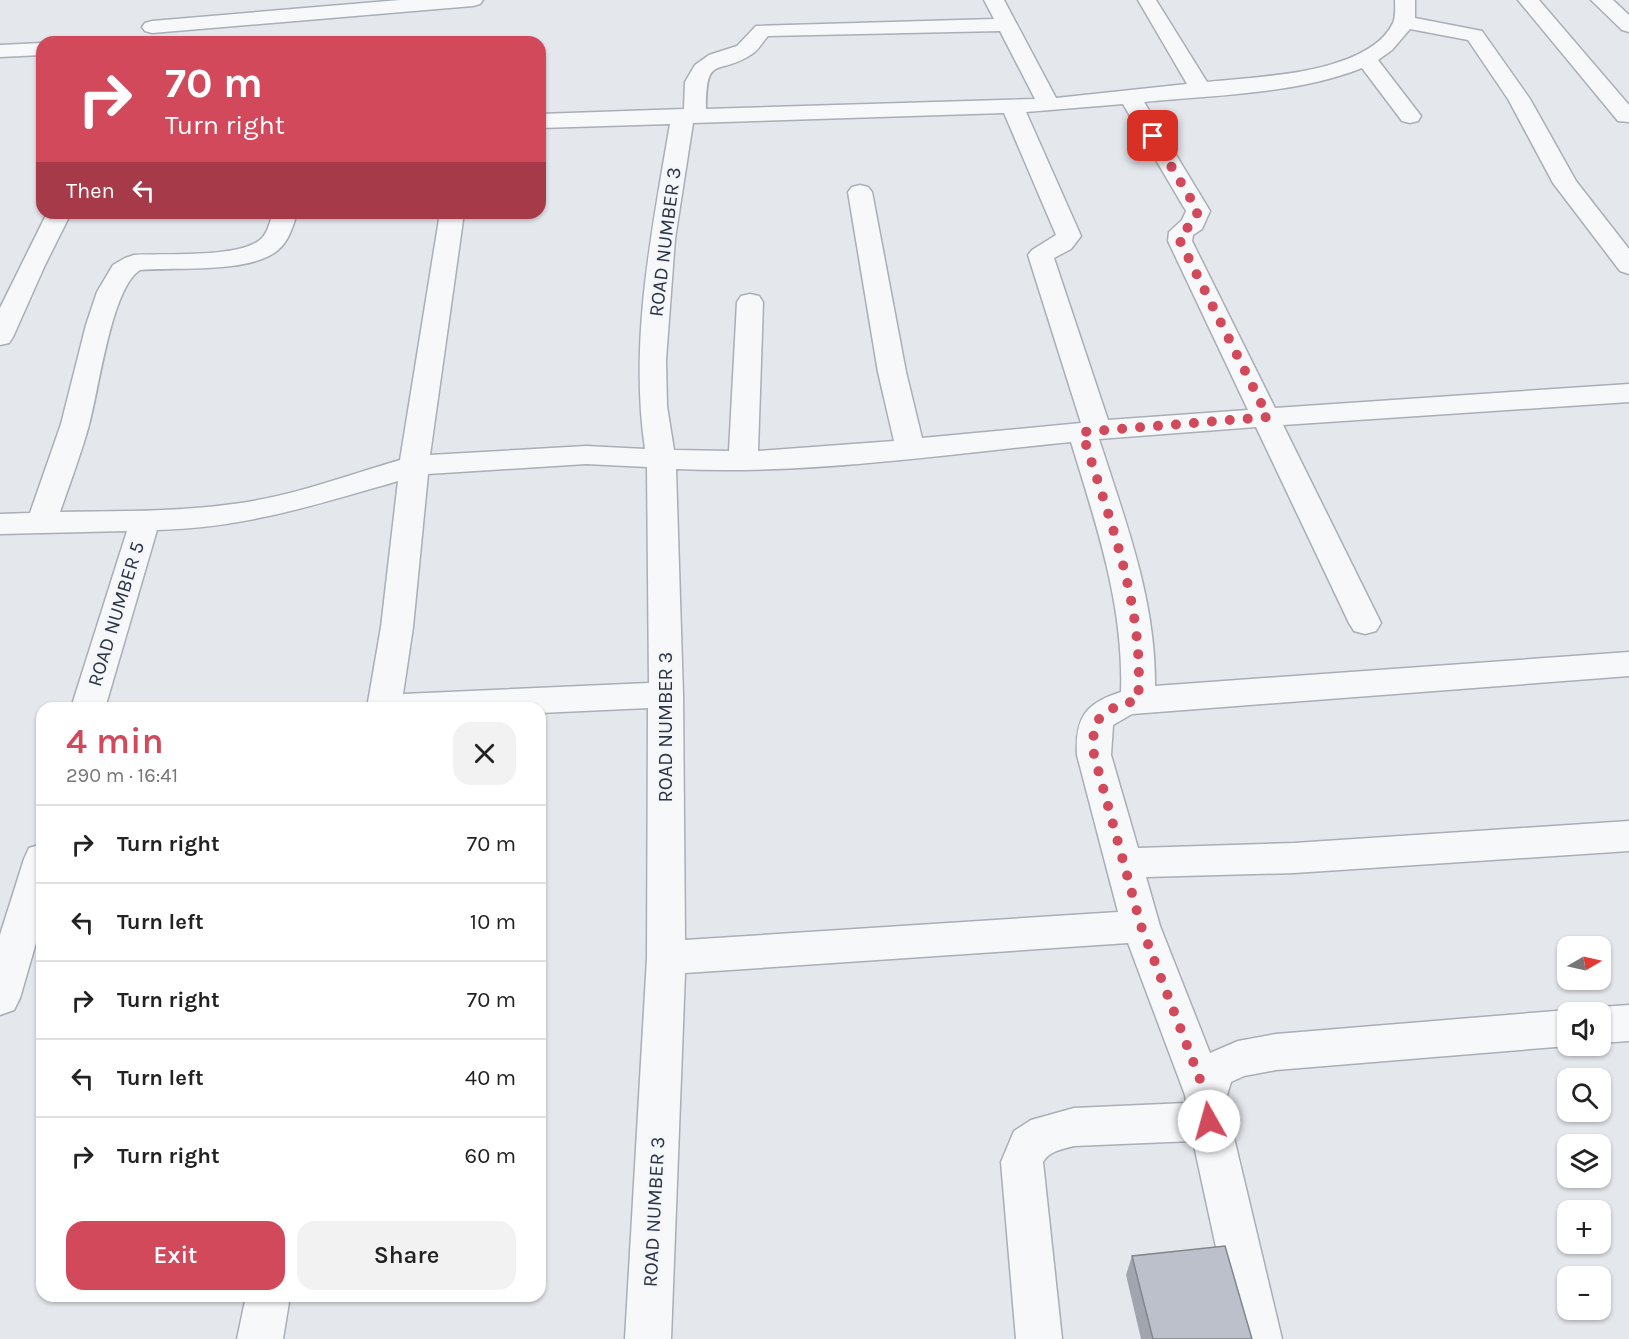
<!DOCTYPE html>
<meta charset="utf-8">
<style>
body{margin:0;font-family:Karla,sans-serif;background:#f2f2f2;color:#222;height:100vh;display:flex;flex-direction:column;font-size:22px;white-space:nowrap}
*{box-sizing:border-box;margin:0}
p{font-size:20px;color:#767676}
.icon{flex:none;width:33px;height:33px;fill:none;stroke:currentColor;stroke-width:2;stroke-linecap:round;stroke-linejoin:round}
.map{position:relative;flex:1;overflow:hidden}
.drawer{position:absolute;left:36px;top:702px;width:510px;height:600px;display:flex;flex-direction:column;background:#fff;border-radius:18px;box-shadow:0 2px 4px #0004}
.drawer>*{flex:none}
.hud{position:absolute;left:36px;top:36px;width:510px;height:183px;border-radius:18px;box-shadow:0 2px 4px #0004;background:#d1495b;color:#fff;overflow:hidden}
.needle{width:39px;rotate:81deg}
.fabs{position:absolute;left:1557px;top:936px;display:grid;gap:12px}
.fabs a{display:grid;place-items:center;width:54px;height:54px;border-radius:12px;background:#fff;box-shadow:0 2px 4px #0004;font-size:30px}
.pin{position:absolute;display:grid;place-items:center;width:51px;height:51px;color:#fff;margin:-26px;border-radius:12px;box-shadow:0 3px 9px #0006}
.me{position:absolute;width:66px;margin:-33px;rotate:353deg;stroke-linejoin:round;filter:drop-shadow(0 0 4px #0008)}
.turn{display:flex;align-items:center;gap:21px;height:126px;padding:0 30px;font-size:27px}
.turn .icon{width:78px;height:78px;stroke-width:2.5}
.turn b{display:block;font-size:42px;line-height:51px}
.then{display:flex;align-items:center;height:57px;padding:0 30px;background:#0003;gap:12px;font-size:22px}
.round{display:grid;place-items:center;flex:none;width:63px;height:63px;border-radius:18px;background:#f2f2f2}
.headline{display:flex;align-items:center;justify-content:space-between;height:102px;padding:0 30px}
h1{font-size:36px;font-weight:600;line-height:45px;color:#d1495b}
.primary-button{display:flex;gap:12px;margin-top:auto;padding:12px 30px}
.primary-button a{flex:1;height:69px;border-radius:18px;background:#d1495b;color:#fff;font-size:24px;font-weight:600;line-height:69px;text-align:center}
.primary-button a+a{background:#f2f2f2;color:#222}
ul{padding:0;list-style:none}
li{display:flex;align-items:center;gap:18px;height:78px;padding:0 30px;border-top:2px solid #e0e0e0}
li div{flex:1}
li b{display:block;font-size:22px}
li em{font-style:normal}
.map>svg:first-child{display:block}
</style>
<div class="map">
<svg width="1629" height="1339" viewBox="0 0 1629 1339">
<rect width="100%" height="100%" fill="#e4e7ec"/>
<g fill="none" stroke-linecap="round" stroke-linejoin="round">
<defs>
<g id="minor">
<path d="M400 0H483L480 4 473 6 152 33 145 31 142 27 145 23 152 21Z"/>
<path d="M984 0H1004L1056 98 1187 84 1138 0H1156L1207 82C1257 77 1369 74 1393 23 1396 16 1395 7 1395 0H1415V18L1482 31 1530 99 1576 181 1629 249V274L1620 271 1553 183 1508 99 1468 40 1410 29 1392 50 1378 60 1421 116 1418 121 1410 123 1402 121 1362 68C1297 94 1214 95 1144 102L1210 211 1202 229 1193 235 1192 241 1275 408 1629 384V402L1283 425 1381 623 1376 631 1365 634 1354 631 1349 623 1256 427 1099 439C1125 520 1156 600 1155 686L1629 652V676L1132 714 1113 725 1111 755 1138 848 1294 843 1629 821V851L1294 873 1146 877 1160 926 1210 1053 1238 1041 1276 1034 1568 1010 1574 1012H1568V1046L1276 1070 1244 1076 1231 1082 1227 1095 1230 1121 1282 1339H1236L1193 1141 1074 1146C1063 1149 1049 1151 1043 1162L1062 1339H1016L1001 1162 1014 1131 1031 1120 1074 1108 1186 1103 1185 1095 1128 943 685 973 671 1339H625L647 958 648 708 540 713V708H367L381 627 398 481C315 505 244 528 157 530L105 708H71L127 531 0 534V514L30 513 61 424 86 325 97 292 113 265 125 258 134 255C163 253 242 259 262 238 268 232 270 221 273 213H297C293 226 289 241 278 250 250 274 176 267 140 270 111 288 99 390 89 425 81 454 70 483 60 512 117 511 176 512 233 504 290 497 345 476 400 460L440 213H464L430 455 586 446 645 449C629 340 652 231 670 124L540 128V114L684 109 685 82 695 65 709 55 737 46 756 26 994 19ZM1000 31 1035 99 706 109C706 52 718 77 752 54 759 50 762 42 768 36ZM1123 104 1186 211 1182 220 1169 232 1168 241 1248 410 1108 420 1054 258 1071 249 1081 236 1026 112ZM1004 113 1056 235 1032 250 1028 255 1081 423 922 438 906 372 872 192 868 187 860 185 852 187 848 192 878 372 894 441 758 451 763 302 759 296 750 294 741 296 737 302 729 451 674 450 667 406 666 360 675 239 693 123ZM1071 442C1096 524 1124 605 1121 692 1086 703 1075 717 1077 755L1118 912 685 940 683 695 676 469C808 475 940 455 1071 442ZM586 464 647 467 649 683 403 694 413 627 428 474Z"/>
<path d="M1518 0H1539L1629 105V122L1618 121Z"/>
<path d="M1591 0H1613L1629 15V32L1622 30Z"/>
<path d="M42 43V55L0 57V45Z"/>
<path d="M47 213H71L45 265 13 337 9 343 0 345V308Z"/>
<path d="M42 844V922L20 998 14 1010 0 1015V935L24 859 29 848Z"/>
<path d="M1629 1005V1041L1600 1043V1012H1586L1600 1007Z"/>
<path d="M246 1296H290L283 1339H237Z"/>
</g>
</defs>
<use href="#minor" stroke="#a9aeb7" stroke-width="3"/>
<use href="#minor" fill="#f7f8fa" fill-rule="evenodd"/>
</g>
<path fill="#a1a5ae" d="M1132 1256 1252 1339H1141L1126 1275Z"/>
<path fill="#bbc0ca" stroke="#83868d" stroke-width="1.5" d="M1225 1246 1252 1339H1153L1132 1256Z"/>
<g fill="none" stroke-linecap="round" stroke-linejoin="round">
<path stroke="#d1495b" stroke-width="10" stroke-dasharray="0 18" d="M1153 136 1198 211 1193 224 1181 232 1180 241 1268 417 1082 432C1109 519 1145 607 1138 700 1102 710 1090 716 1094 755L1141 926 1206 1095 1209 1121"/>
</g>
<g text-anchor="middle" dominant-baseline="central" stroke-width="4.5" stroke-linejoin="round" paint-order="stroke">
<g font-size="20" fill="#2b3445" stroke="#f4f6f9">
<text transform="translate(665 242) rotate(-83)">ROAD NUMBER 3</text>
<text transform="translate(116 614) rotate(-73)">ROAD NUMBER 5</text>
<text transform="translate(665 727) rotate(-90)">ROAD NUMBER 3</text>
<text transform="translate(654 1212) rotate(-87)">ROAD NUMBER 3</text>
</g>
</g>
</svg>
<div class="fabs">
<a><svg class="needle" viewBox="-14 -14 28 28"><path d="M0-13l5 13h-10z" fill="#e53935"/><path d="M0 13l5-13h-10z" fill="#767676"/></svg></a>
<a><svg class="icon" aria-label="sound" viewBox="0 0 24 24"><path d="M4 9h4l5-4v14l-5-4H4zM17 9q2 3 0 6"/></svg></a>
<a><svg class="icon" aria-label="search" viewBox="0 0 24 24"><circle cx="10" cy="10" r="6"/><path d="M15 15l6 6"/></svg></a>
<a><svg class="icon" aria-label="layers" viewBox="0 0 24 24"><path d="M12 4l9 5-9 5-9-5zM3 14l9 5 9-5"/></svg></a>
<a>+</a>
<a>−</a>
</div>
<div class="pin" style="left:1153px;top:136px;background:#d93025"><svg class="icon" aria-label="arrive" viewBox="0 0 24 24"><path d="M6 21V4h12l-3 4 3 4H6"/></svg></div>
<svg class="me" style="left:1209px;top:1121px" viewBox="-20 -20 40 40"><circle r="19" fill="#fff"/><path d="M0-13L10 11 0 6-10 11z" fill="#d1495b"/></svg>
<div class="hud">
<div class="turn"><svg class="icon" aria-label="right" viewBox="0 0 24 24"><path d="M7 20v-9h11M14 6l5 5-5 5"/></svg><div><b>70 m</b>Turn right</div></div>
<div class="then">Then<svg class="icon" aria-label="left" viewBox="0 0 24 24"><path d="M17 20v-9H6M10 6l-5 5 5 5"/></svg></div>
</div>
<section class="drawer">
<div class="headline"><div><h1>4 min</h1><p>290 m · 16:41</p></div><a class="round"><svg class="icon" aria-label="close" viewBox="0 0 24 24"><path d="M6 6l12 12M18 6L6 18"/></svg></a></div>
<ul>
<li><svg class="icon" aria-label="right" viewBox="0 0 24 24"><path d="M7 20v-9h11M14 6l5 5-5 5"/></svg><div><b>Turn right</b></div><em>70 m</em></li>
<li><svg class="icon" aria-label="left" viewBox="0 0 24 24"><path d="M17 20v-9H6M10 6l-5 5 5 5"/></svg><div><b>Turn left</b></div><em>10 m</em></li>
<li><svg class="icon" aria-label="right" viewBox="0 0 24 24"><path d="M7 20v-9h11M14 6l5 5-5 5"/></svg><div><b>Turn right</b></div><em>70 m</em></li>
<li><svg class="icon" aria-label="left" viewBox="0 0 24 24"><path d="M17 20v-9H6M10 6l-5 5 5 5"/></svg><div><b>Turn left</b></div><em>40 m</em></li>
<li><svg class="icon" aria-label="right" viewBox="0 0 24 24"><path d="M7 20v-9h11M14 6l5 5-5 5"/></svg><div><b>Turn right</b></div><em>60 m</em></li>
</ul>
<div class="primary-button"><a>Exit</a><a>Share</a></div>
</section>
</div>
